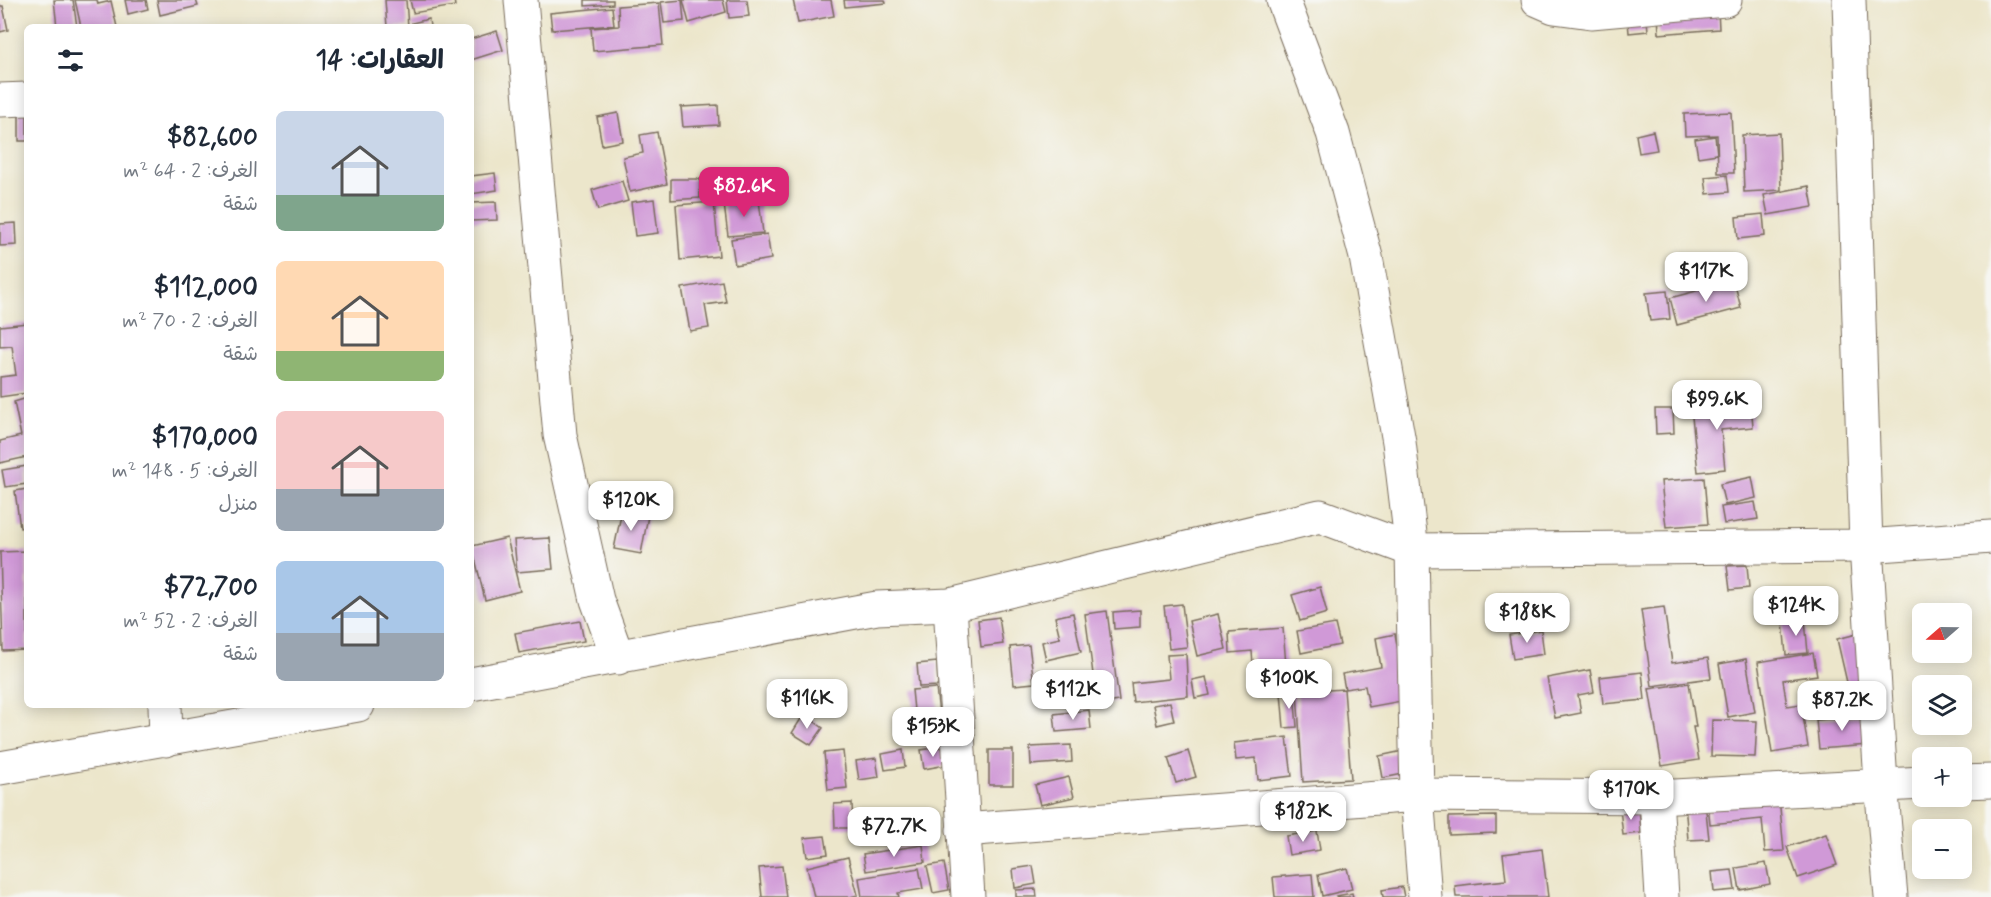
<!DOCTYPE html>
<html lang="ar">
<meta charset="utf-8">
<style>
:root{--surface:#fff;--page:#f2f2f3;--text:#1f2937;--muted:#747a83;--accent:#db2777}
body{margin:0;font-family:Mynerve,"Playpen Sans Arabic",sans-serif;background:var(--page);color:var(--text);direction:rtl;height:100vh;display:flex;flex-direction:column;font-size:22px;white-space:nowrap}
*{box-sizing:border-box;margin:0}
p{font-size:20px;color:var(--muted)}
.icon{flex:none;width:33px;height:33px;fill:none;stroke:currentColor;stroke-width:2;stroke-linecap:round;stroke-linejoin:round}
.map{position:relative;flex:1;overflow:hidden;direction:ltr}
.sheet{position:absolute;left:24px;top:24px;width:450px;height:684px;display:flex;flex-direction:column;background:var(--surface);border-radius:9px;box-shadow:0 3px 15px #0003;direction:rtl}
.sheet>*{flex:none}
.needle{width:39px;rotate:250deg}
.tools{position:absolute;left:1912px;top:603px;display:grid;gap:12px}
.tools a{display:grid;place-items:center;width:60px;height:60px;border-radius:9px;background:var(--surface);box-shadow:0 3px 15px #0003;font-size:30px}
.price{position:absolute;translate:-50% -51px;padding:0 14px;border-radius:12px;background:#fff;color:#222;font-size:20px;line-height:39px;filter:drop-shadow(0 2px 3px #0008)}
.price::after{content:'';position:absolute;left:50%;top:36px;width:18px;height:14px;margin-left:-9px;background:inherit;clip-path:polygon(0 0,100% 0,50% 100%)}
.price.on{background:var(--accent);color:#fff}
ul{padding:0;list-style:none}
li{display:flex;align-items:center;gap:18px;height:150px;padding:0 30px}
li span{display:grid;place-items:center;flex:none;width:168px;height:120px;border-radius:9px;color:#555}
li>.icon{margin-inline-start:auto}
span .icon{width:72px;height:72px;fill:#fffc;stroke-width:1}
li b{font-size:26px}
h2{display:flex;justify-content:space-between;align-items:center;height:72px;padding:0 30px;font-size:26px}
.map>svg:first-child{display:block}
.building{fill:#d099d7}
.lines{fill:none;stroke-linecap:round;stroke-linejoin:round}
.minor-casing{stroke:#796c5b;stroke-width:35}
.minor{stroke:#fff;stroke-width:33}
</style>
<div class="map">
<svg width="1991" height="897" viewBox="0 0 1991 897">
<rect width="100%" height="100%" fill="#f6f6f2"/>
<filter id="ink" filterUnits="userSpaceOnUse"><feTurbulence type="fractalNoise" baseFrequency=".0167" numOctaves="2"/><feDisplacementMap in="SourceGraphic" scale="12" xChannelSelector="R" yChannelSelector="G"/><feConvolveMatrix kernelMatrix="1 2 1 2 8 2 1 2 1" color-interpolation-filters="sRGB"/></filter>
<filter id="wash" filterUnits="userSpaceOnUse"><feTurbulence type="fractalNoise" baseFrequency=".008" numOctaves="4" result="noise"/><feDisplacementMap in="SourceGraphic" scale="24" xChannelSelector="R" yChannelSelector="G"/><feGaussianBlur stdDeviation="1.35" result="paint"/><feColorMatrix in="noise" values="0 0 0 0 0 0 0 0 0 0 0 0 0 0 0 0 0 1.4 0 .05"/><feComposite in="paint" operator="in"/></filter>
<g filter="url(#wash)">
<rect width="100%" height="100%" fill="#ece6cb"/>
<g id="blocks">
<g class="building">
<path d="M54,0H73L77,27H57Z"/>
<path d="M75,0H97L98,4L111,1L117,27H81Z"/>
<path d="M125,0H146L148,9L128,14Z"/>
<path d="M157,0H196L198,6L160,15Z"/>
<path d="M385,0H406L408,27H387Z"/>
<path d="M410,0H454L455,6L413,13Z"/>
<path d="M585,0H613V4L585,6Z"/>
<path d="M682,0L684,21L664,23L661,2Z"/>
<path d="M683,0H723L726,12L689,23Z"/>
<path d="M727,0H747L749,16L729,18Z"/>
<path d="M793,0H831L834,16L798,23Z"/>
<path d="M844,0H885L886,3L845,7Z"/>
<path d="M659,3L663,45L593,51L591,28L619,26L618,6Z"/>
<path d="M0,6H3L8,30L0,32Z"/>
<path d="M612,7L614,25L552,30L550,13Z"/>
<path d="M1646,9L1648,31L1629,33L1627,10Z"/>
<path d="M1718,9L1719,29L1659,34L1658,13Z"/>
<path d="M429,19L430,27H413L412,23Z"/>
<path d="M497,31L503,50L471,60V39Z"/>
<path d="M718,105L719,125L683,127L681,107Z"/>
<rect x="19" y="112" width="8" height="29"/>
<path d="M1731,112L1734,173H1718L1717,135L1685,136L1684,114Z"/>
<path d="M618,113L623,141L602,145L597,117Z"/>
<path d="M1653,131L1657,150L1639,153L1636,135Z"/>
<path d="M657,132L667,184L630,192L623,157L643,153L640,135Z"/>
<path d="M1779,133L1781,190L1744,192L1742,135Z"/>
<path d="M1715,136L1717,154L1698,157L1695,139Z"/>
<path d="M765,171L768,192L748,196L745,174Z"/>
<path d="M495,173L497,190L471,194V176Z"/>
<path d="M1727,175L1729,192L1707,194L1705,177Z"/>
<path d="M671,179H700V198L671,200Z"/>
<path d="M622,181L628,201L598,210L592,190Z"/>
<path d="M1809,186L1813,207L1768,215L1764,195Z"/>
<path d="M654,199L658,233L635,236L631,202Z"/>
<path d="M759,200L763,233L728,236L724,204Z"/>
<path d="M496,202L497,220L471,221V203Z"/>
<path d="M714,202L719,256L680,260L676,205Z"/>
<path d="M1763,214L1765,236L1738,239L1736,217Z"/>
<path d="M16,223L17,245L0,246V224Z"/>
<path d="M767,234L771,259L735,265L731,239Z"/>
<path d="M722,281L726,302L705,305L709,328L690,331L682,288Z"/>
<path d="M1734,281L1741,308L1677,325L1670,298Z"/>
<path d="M1667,291L1670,319L1650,321L1646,293Z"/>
<path d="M27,323V393L0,397V377L16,375L12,346L0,347V326Z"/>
<path d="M27,398V457L0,463V441L21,436L14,402Z"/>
<path d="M1751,402L1753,427L1721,430L1725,469L1698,472L1691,408Z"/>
<path d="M1655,409H1673L1674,433L1656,434Z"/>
<path d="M27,466V484L5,487L2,470Z"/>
<path d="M1752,477L1756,498L1725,505L1720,484Z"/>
<path d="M1704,478L1708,524L1666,527L1661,481Z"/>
<path d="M27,489V527L20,528L15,491Z"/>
<path d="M1755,502L1758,519L1724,524L1721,507Z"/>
<path d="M622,510L648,516L641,554L614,549Z"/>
<path d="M507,538L520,591L485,600L472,546Z"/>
<path d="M550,538L553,569L517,572L514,540Z"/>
<path d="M27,551V650L3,651L0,552Z"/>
<path d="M1747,565L1749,588L1730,590L1727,566Z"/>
<path d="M1320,587L1327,613L1300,621L1292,595Z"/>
<path d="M1799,599L1802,617L1782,620L1780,602Z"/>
<path d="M1182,604L1187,647L1169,649L1164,606Z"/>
<path d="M1664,607L1672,663L1708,658L1711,678L1652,686L1641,610Z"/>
<path d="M1140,610V627L1114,629L1113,612Z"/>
<path d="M1107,611L1119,701L1097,704L1085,614Z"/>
<path d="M1073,613L1081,652L1046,660L1042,642L1060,638L1055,617Z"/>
<path d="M1218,614L1226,649L1197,656L1189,621Z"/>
<path d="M999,617L1003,644L981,647L978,620Z"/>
<path d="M1805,620L1808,653L1786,655L1783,622Z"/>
<path d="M580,621L584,641L519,653L515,633Z"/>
<path d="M1335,624L1340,645L1301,653L1297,631Z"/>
<path d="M1283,628L1288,690L1255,692L1252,651L1230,653L1229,632Z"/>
<path d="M1541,630L1544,654L1513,659L1509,635Z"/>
<path d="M1395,634L1407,700L1369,707L1365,686L1345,689L1342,674L1381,667L1376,638Z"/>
<path d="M1857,634L1869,687L1849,691L1837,639Z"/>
<path d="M1029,645L1034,683L1014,685L1010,647Z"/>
<path d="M1813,653L1817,675L1783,680L1787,706L1801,704L1808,747L1772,753L1758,662Z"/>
<path d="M1186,654L1188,696L1133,702L1131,683L1169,679L1167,655Z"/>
<path d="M1746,659L1755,712L1728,717L1719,664Z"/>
<path d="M937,662L938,686L919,687L917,664Z"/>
<path d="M1590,670L1594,692L1578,695L1581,713L1555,718L1547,678Z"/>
<path d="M1642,672L1645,700L1603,704L1600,677Z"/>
<path d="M1206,677L1210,695L1195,698L1192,680Z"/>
<path d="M1689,683L1696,727H1693L1699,760L1662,766L1649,689Z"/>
<path d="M1081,685L1084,703L1063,706L1060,688Z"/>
<path d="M936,688L942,739L917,741L912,690Z"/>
<path d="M1344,689L1351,779L1303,782L1297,692Z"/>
<path d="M1294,692L1297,727L1284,728L1281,693Z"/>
<path d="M1170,702L1174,721L1157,725L1153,705Z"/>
<path d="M1089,710L1091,729L1056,732L1054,714Z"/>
<path d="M804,714L823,728L811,745L792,733Z"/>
<path d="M1865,716L1868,745L1819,749L1816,720Z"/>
<path d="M1712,720L1757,721L1755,757L1711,756Z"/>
<path d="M1287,737L1292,776L1258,780L1256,758L1236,760L1234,743Z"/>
<path d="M1071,745L1072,762L1031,765L1030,747Z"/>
<path d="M942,747L946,765L924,769L921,750Z"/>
<path d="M903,750L905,767L885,770L882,754Z"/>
<rect x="989" y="750" width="24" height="35"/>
<path d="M843,751L847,788L828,790L824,753Z"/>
<path d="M1188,751L1196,777L1176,783L1168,758Z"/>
<path d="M1403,751L1408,773L1383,778L1379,756Z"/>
<path d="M876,758L879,777L859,780L856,761Z"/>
<path d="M1069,777L1074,797L1040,805L1035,785Z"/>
<path d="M1779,797L1784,851L1765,852L1762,819L1710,824L1708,804Z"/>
<path d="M1705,802L1709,839L1688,840L1685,803Z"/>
<path d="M852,803L853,828H835L834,804Z"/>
<path d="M1639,807L1641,833L1623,835L1620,809Z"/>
<path d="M1496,816V833L1449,835V817Z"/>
<path d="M1317,831L1320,850L1289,855L1286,836Z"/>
<path d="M1826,834L1837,865L1798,878L1787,847Z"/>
<path d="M825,836L828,854L807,857L804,838Z"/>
<path d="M923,845L925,862L866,871L863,854Z"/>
<path d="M1542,849L1548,897H1456L1455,886L1506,880L1503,854Z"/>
<path d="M848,857L858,895L850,897H814L807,867Z"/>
<path d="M944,863L949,890L933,893L927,866Z"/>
<path d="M1766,863L1770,884L1740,890L1736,868Z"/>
<path d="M782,866L786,897H762L759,868Z"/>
<path d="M1033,866L1036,884L1015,888L1013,869Z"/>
<path d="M919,868L923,889L898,893L899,897H862L859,878Z"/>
<path d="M1347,868L1352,889L1322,896L1318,875Z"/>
<path d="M1732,870L1735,890L1714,892L1712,872Z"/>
<path d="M1312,874L1314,897H1275L1273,877Z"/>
<path d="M1402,887L1404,897H1383L1382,890Z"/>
<path d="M1036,889L1037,897H1016V890Z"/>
<path d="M1352,893L1353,897H1337L1336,896Z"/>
</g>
</g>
</g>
<g filter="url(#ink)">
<use href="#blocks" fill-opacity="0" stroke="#796c5b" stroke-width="1.5"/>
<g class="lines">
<g class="minor-casing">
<g id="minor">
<path d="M521,0L560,435L597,600L618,658"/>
<path d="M1283,0L1333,133L1366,257L1399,442L1412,550L1417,795L1425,897"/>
<path d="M1538,0L1554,7L1591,12L1725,0"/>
<path d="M1849,0L1866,546L1881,783L1891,897"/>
<path d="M0,100L27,99"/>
<path d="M950,605L968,897"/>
<path d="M471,684L877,608L950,605L1320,516L1412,550L1866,546L1991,537"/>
<path d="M165,705L166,740"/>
<path d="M0,768L358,705"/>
<path d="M1962,782L1991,781"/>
<path d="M1656,797L1662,897"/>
<path d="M963,830L1417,795L1656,797L1923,783"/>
</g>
</g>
<use href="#minor" class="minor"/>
</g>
</g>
</svg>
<div class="tools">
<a><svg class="needle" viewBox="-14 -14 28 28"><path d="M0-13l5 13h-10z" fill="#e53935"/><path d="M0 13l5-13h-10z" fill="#747a83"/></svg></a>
<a><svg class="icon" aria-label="layers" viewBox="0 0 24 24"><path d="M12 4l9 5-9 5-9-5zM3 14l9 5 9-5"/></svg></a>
<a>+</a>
<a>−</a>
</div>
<b class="price on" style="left:744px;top:218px">$82.6K</b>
<b class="price" style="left:1706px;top:303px">$117K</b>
<b class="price" style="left:1717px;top:431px">$99.6K</b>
<b class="price" style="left:631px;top:532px">$120K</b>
<b class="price" style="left:1796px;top:637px">$124K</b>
<b class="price" style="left:1527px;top:644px">$188K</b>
<b class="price" style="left:1289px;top:710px">$100K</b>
<b class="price" style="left:1073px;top:721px">$112K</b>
<b class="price" style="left:807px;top:730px">$116K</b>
<b class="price" style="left:1842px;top:732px">$87.2K</b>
<b class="price" style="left:933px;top:758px">$153K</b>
<b class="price" style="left:1631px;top:821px">$170K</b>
<b class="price" style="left:1303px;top:843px">$182K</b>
<b class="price" style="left:894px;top:858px">$72.7K</b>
<section class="sheet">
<h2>العقارات: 14<svg class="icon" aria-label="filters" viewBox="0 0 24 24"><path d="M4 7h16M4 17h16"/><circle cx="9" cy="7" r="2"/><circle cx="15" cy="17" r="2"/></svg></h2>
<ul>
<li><span style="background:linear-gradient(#c9d6e8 70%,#7fa58c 0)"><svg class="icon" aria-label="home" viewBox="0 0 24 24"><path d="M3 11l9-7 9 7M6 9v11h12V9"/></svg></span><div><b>$82,600</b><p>الغرف: 2 · 64 m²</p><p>شقة</p></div></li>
<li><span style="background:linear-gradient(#ffd9b3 75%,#8fb573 0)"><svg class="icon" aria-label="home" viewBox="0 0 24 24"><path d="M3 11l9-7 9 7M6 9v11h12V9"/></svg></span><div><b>$112,000</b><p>الغرف: 2 · 70 m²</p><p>شقة</p></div></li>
<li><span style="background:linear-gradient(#f6c9c9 65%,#9aa5b1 0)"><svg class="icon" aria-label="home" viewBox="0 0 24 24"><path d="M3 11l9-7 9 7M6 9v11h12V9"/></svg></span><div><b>$170,000</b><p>الغرف: 5 · 148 m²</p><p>منزل</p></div></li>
<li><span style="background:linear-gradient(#a9c7e8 60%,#9aa5b1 0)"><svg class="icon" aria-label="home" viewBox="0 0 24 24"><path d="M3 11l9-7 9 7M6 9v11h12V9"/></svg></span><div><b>$72,700</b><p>الغرف: 2 · 52 m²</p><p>شقة</p></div></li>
</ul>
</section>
</div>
